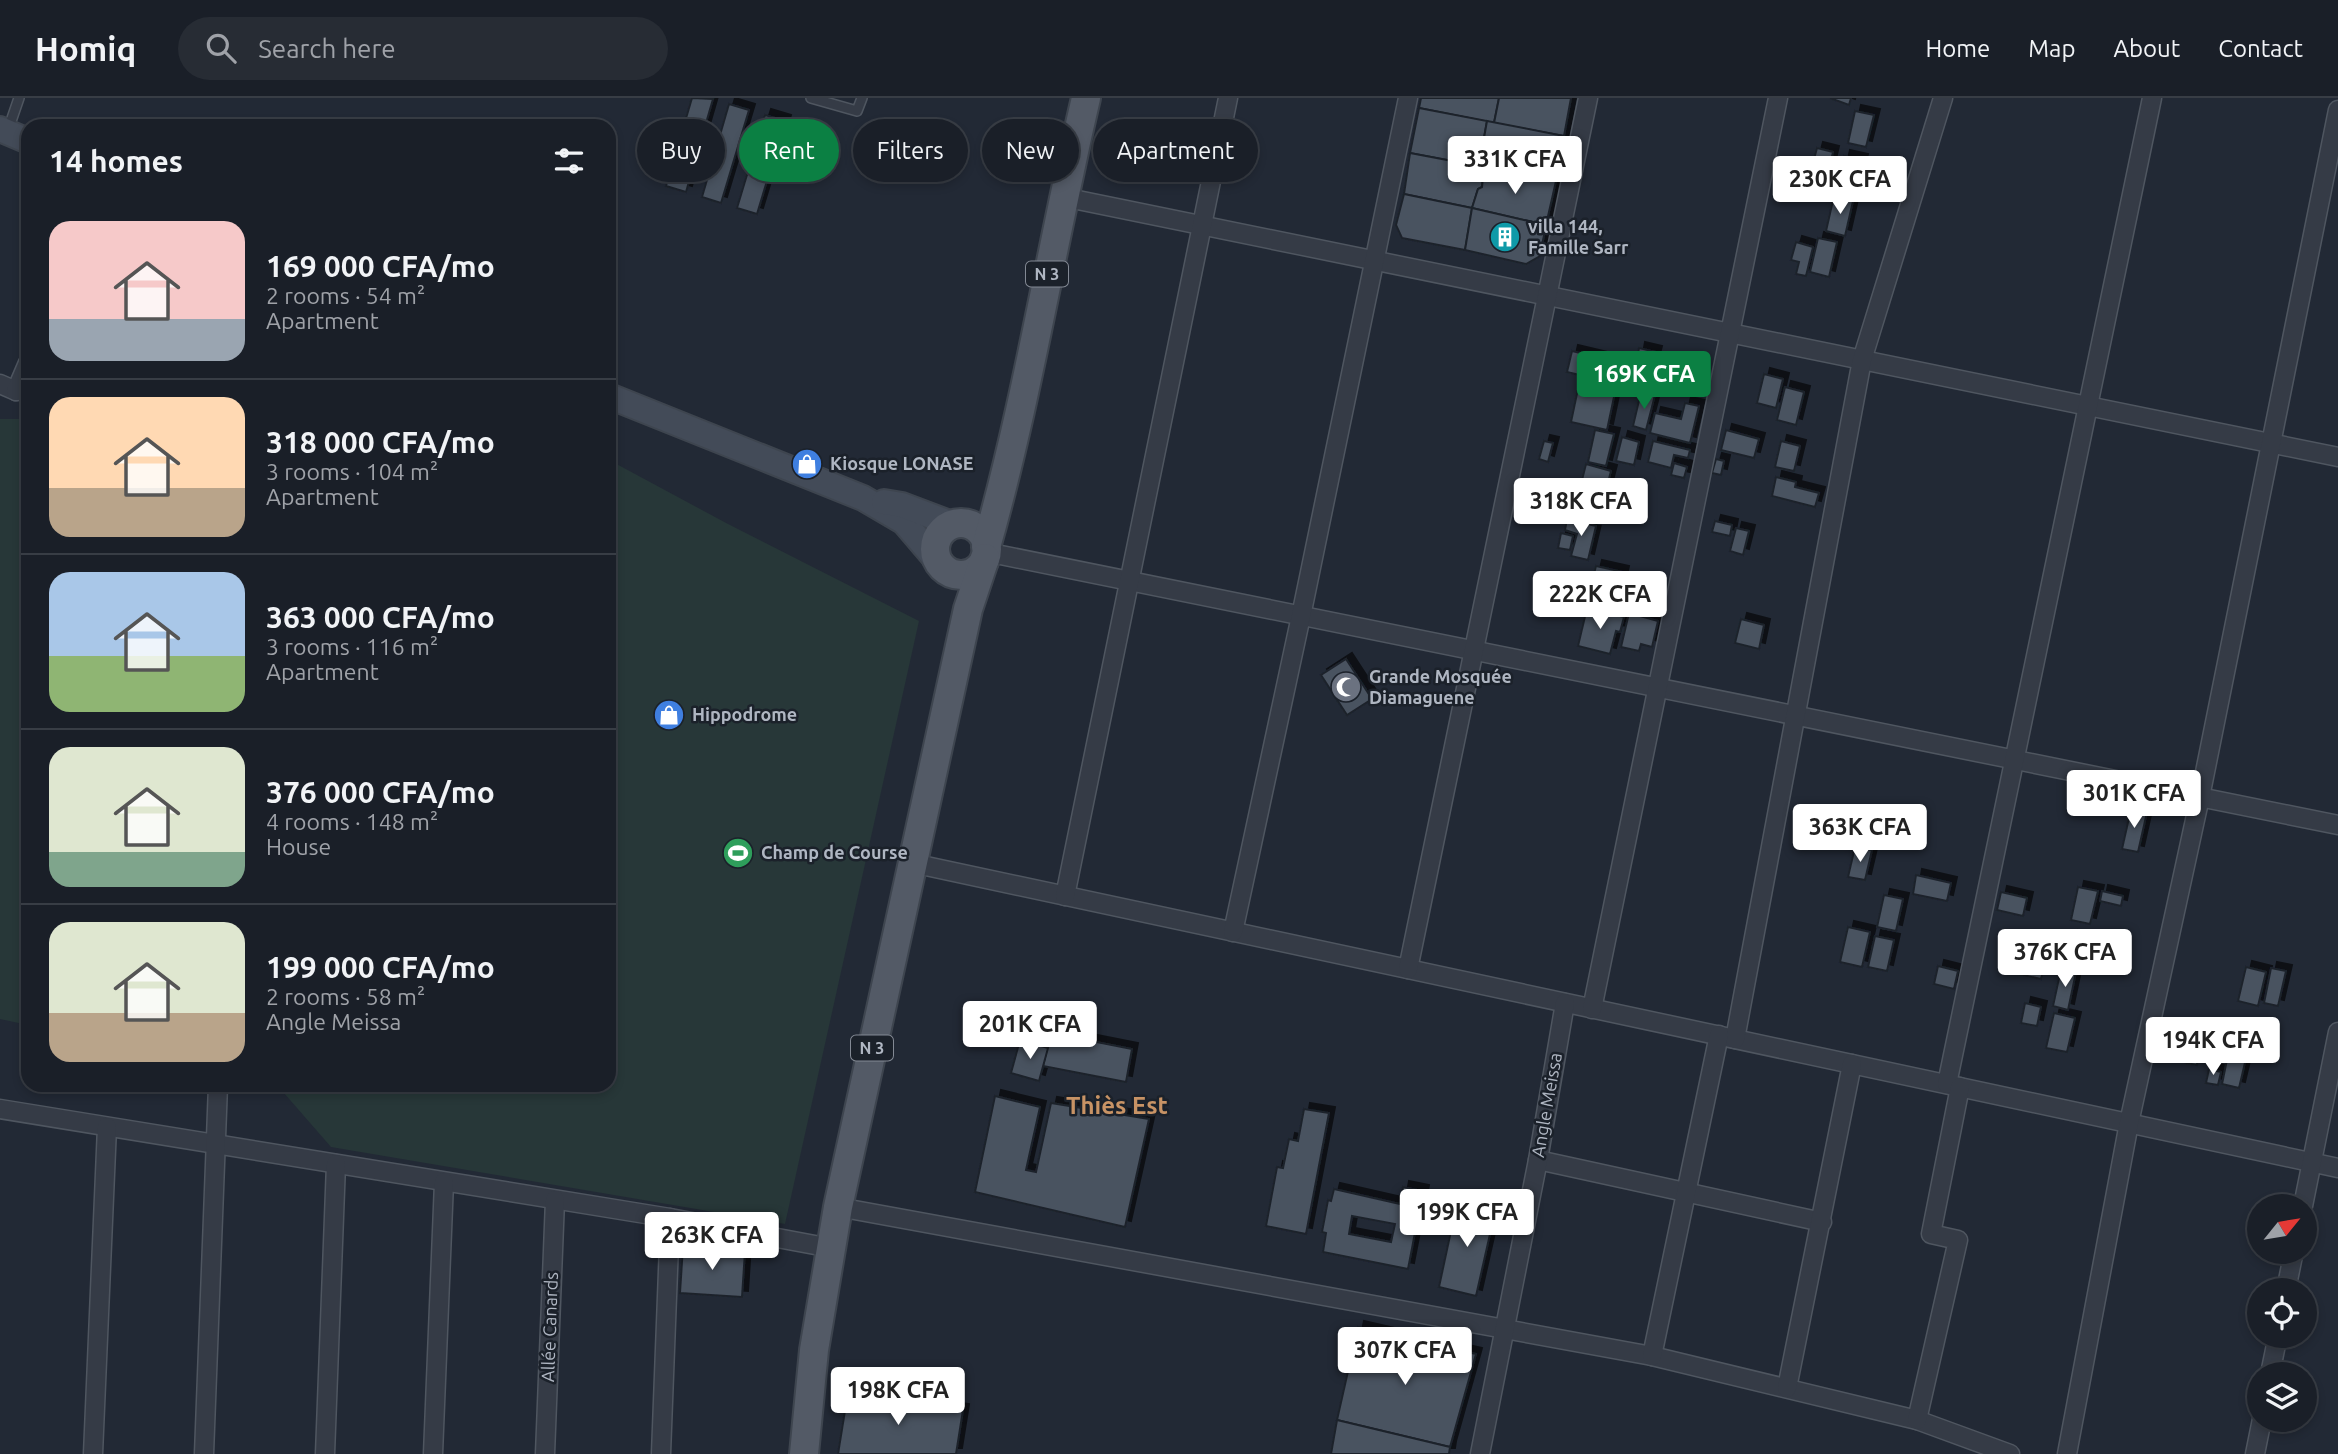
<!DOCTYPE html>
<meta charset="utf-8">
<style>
:root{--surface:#1a1f28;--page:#272c34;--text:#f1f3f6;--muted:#9fa2a8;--line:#383d45;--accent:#0b8043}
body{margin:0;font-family:Ubuntu,sans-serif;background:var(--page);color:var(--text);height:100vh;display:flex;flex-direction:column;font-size:26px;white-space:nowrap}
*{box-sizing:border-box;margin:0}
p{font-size:23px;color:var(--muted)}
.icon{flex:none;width:38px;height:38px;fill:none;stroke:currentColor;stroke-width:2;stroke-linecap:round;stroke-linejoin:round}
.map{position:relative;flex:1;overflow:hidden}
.side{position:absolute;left:21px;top:21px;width:595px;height:973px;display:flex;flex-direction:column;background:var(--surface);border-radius:21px;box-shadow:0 4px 10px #0003,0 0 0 2px var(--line)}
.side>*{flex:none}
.top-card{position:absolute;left:637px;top:21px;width:665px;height:63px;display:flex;gap:14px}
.needle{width:46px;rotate:60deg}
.tools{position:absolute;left:2247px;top:1096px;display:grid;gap:14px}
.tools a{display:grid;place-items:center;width:70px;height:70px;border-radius:50%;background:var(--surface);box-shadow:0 4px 10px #0003,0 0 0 2px var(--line);font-size:35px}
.price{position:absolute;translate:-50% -60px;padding:0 16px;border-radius:7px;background:#fff;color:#222;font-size:23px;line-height:46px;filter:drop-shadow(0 2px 4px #0008)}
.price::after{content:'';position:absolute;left:50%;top:42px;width:21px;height:16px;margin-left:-10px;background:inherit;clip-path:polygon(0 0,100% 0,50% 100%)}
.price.selected{background:var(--accent);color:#fff}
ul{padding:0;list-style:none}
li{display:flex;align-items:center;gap:21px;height:175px;padding:0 28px}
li+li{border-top:2px solid var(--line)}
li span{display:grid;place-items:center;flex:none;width:196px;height:140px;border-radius:21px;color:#555}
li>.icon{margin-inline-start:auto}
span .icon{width:84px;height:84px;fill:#fffc;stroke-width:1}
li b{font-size:30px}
h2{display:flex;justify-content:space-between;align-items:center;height:84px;padding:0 28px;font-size:30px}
.chip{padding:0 24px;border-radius:32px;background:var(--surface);box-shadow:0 4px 10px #0003,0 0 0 2px var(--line);font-size:24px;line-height:63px}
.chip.selected{background:var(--accent);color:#fff}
header{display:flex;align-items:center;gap:42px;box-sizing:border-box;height:98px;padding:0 35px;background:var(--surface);border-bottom:2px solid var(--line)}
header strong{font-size:33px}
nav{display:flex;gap:38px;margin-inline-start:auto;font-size:24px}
.search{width:490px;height:63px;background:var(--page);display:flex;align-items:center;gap:18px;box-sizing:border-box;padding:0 24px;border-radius:38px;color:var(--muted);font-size:26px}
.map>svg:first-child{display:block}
.grass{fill:#273738}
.building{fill:#4a5360;stroke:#1d232c;stroke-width:2;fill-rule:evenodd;filter:url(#shadow)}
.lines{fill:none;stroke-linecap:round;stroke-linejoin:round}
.service-casing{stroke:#4f5660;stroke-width:12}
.minor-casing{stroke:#4f5660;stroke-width:21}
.secondary-casing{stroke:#3e454f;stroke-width:28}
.primary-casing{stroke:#3e454f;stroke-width:32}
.service{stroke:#353b46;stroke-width:9}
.minor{stroke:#353b46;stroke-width:18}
.secondary{stroke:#434b58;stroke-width:24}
.primary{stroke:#535a66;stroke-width:28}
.labels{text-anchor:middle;stroke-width:5;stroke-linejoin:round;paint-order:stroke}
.shield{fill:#1b212a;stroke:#838994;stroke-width:2}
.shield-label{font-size:16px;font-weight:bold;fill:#afb6c2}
.poi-label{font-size:18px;font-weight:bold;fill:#afb6c2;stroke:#1b212a;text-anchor:start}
.street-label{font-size:18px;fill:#afb6c2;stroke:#1b212a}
.district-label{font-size:24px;font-weight:bold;fill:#c89365;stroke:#1b212a}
</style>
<header>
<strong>Homiq</strong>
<div class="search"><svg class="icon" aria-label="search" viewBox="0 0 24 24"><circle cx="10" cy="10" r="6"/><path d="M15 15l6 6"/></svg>Search here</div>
<nav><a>Home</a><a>Map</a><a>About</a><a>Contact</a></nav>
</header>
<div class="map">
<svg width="2338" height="1356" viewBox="0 0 2338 1356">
<defs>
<filter id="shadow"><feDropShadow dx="6" dy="-6" stdDeviation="0" flood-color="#0009"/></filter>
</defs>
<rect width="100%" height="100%" fill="#222935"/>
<g class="grass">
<path d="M0,321H28V927L0,921Z"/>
<path d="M609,362L728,426L919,523L785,1126L331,1049L277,987H609Z"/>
</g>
<g class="building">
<path d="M692,0L713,1L686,94L666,88Z"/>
<path d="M1421,0H1499L1494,25L1419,10Z"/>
<path d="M1499,0H1571L1564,38L1494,25Z"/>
<path d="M1830,0H1851L1849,7Z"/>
<path d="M729,6L749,12L721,105L702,99Z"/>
<path d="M1419,10L1487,23L1479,68L1410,55Z"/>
<path d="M1855,13L1874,17L1866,49L1848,45Z"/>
<path d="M765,17L785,23L757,116L737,110Z"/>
<path d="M1487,23L1564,38L1556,83L1479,68Z"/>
<path d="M1817,50L1833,54L1826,84L1809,80Z"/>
<path d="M1410,55L1484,69L1482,89L1478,91L1472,110L1404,96Z"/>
<path d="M1844,58L1862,62L1854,95L1836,91Z"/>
<path d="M1484,69L1556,83L1546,127L1472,110L1478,91L1482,89Z"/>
<path d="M1404,96L1472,110L1465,152L1402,140L1396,127Z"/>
<path d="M1834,98L1853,103L1845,138L1826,133Z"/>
<path d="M1472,110L1546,127L1540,158L1526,166L1465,152Z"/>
<path d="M1818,140L1837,144L1829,179L1810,174Z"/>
<path d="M1796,144L1813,149L1806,178L1796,176L1799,164L1791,162Z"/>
<path d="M1639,250L1656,254L1653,265L1637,261Z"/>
<path d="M1572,253L1610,262L1605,283L1567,274Z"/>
<path d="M1764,276L1783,281L1776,310L1757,305Z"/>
<path d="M1579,286L1615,294L1607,332L1571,324Z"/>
<path d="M1785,289L1804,294L1796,327L1777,322Z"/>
<path d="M1641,294L1655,297L1646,332L1633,328Z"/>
<path d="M1685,305L1699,308L1690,345L1650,335L1655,315L1681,321Z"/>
<path d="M1595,332L1614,336L1606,368L1588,364Z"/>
<path d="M1726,332L1759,341L1754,360L1721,352Z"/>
<path d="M1622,339L1639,344L1634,367L1616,363Z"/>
<path d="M1544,343L1553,345L1548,364L1539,361Z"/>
<path d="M1653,343L1690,352L1688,360L1674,357L1671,370L1648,364Z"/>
<path d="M1781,343L1800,348L1794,373L1775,369Z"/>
<path d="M1716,361L1724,363L1721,377L1712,375Z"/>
<path d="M1674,365L1687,369L1684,380L1671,377Z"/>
<path d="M1586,366L1611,373L1603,404L1583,399L1587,384L1582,382Z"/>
<path d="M1776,379L1796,384L1795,389L1819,395L1815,409L1772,398Z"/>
<path d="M1580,408L1604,414L1601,426L1578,420Z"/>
<path d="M1567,421L1596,428L1588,462L1571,458L1577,436L1565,432Z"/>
<path d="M1715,423L1732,427L1730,438L1712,434Z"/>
<path d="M1736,430L1749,433L1743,457L1730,453Z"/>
<path d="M1561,435L1573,438L1570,452L1558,450Z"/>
<path d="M1596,468L1623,474L1615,508L1595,504L1596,498L1589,496Z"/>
<path d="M1587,510L1624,519L1620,534L1616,533L1610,556L1578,548Z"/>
<path d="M1629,515L1658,523L1652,549L1641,546L1639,553L1621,549Z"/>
<path d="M1741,521L1764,527L1759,551L1735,545Z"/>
<path d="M1346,561L1372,601L1347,617L1321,577Z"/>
<path d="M2131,711L2147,714L2138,754L2122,751Z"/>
<path d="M1855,749L1872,752L1865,782L1848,779Z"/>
<path d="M1916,777L1951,785L1947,803L1913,796Z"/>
<path d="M2078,789L2098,793L2090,826L2071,822Z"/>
<path d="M2102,793L2123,798L2121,808L2100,803Z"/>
<path d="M2001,794L2027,800L2023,818L1997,812Z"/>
<path d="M1884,797L1903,801L1896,833L1877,829Z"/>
<path d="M1848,829L1870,834L1862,869L1840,864Z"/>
<path d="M1875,838L1894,842L1887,873L1868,869Z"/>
<path d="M2072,838L2085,841L2079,872L2066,869Z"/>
<path d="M2022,862L2045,866L2041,881L2019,876Z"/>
<path d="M1938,868L1958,873L1954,891L1934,886Z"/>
<path d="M2246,869L2266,874L2258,908L2238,903Z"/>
<path d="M2271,870L2286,873L2278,908L2264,905Z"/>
<path d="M2061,871L2076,874L2068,912L2053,908Z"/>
<path d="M2025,905L2041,909L2037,928L2021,925Z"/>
<path d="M2054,915L2075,920L2067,954L2046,950Z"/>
<path d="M1051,935L1132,951L1126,984L1043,968Z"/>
<path d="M2200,941L2225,947L2223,957L2198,952Z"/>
<path d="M1020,942L1048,950L1039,983L1011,975Z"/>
<path d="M2229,952L2247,956L2239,990L2222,986Z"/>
<path d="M2188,956L2198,959L2197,967L2186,965Z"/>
<path d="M2209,971L2221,974L2218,987L2206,985Z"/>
<path d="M995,998L1040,1009L1026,1072L1036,1074L1051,1005L1149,1021L1125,1129L975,1094Z"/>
<path d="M1304,1011L1329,1015L1306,1136L1266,1128L1277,1069L1283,1070L1289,1041L1298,1043Z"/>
<path d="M1403,1089L1423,1093L1408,1171L1323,1154L1326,1135L1322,1134L1328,1102L1331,1103L1334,1091L1400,1106ZM1352,1118L1395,1126L1391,1144L1349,1136Z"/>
<path d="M1457,1105L1495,1114L1476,1198L1439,1189Z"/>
<path d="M683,1148L745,1153L742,1199L680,1195Z"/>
<path d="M1358,1229L1476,1256L1450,1349L1337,1322Z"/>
<path d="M848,1294L963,1312L956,1356H838Z"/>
<path d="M1337,1322L1450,1349L1449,1356H1331Z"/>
</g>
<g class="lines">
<g class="service-casing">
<g id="service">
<path d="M811,0L857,13L862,0"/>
<path d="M8,32L19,0"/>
</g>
</g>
<g class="minor-casing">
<g id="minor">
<path d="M1063,99L2338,359"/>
<path d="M0,286L16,293L28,292"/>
<path d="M16,293L28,265"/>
<path d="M986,454L2338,727"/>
<path d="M912,765L2338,1070"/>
<path d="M1065,798L1228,0"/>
<path d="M1233,834L1301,518L1408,0"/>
<path d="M1408,871L1588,0"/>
<path d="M1592,911L1778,0"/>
<path d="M1735,941L1862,262L1943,0"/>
<path d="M1947,986L2152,0"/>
<path d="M0,1011L670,1120L831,1150"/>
<path d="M1538,1062L1822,1124"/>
<path d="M2303,1108L2338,934"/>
<path d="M838,1109L1652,1258L1917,1322L2010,1356"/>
<path d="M2286,1192L2294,1153"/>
<path d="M1652,1258L1719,937"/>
<path d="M2270,1276L2278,1237"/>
<path d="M1787,1290L1852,966"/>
<path d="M1917,1322L1958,1142L1931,1136L1960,989"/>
<path d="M93,1356L107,1029"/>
<path d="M204,1356L218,987"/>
<path d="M325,1356L336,1066"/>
<path d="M433,1356L444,1084"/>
<path d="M545,1356L555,1102"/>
<path d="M661,1356L670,1120"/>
<path d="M1480,1356L1538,1062L1565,905"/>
<path d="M2067,1356L2129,1025L2200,699L2338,12"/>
<path d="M2255,1356L2262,1321"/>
</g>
</g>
<g class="secondary-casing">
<g id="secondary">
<path d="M0,31L28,43"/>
<path d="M609,298L863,400L904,424L939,465"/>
<path d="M884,404L902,407L952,426"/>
</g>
</g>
<g class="primary-casing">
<g id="primary">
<circle cx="961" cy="451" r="26"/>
<path d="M986,449C1028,301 1051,149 1086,0"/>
<path d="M804,1356L814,1252L838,1109L968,511L985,460"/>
</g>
</g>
<use href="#service" class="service"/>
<use href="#minor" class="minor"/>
<use href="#secondary" class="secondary"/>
<use href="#primary" class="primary"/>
</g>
<defs>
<g id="building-disc" transform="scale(1.575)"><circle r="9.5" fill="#0f9aa8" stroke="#1b212a"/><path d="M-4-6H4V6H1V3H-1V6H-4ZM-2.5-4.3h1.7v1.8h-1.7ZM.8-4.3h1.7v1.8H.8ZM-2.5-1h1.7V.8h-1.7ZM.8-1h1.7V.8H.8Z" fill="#fff"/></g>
<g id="shop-disc" transform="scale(1.575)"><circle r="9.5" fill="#3f7fe0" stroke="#1b212a"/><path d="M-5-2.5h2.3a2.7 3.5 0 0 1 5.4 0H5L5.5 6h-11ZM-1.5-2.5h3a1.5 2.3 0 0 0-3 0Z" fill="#fff"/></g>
<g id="mosque-disc" transform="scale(1.575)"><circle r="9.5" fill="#6b7280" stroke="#1b212a"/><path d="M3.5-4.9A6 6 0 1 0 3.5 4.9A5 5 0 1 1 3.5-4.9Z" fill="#fff"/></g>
<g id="stadium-disc" transform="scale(1.575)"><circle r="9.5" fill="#2e9e5b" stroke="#1b212a"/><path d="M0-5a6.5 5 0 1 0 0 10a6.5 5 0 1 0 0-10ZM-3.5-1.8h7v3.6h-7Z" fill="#fff"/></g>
</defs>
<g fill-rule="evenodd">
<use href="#building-disc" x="1505" y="139"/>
<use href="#shop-disc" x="807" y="366"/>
<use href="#mosque-disc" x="1346" y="589"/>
<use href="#shop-disc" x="669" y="617"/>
<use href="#stadium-disc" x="738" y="755"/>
</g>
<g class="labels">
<g class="shield">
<rect x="1026" y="163.5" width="42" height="25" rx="5"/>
<rect x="851" y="937.5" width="42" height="25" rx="5"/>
</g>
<g class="shield-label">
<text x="1047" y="182">N 3</text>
<text x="872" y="956">N 3</text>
</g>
<g class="poi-label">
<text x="1528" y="135">villa 144,<tspan x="1528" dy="21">Famille Sarr</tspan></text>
<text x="830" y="372">Kiosque LONASE</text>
<text x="1369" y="585">Grande Mosquée<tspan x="1369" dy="21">Diamaguene</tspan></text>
<text x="692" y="623">Hippodrome</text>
<text x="761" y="761">Champ de Course</text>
</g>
<g class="street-label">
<text transform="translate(1547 1007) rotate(-80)" y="6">Angle Meissa</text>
<text transform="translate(550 1229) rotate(-88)" y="6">Allée Canards</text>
</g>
<g class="district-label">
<text x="1117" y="1016">Thiès Est</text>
</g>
</g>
</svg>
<div class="tools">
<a><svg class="needle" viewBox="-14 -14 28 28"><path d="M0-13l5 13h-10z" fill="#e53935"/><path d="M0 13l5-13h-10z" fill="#9fa2a8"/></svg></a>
<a><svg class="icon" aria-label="locate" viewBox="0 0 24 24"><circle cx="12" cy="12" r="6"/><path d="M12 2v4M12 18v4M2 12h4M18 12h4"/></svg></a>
<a><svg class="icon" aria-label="layers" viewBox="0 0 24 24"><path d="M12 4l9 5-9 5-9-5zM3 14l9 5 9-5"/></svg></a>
</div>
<b class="price" style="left:1515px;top:98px">331K CFA</b>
<b class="price" style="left:1840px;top:118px">230K CFA</b>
<b class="price selected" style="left:1644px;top:313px">169K CFA</b>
<b class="price" style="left:1581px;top:440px">318K CFA</b>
<b class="price" style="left:1600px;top:533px">222K CFA</b>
<b class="price" style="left:2134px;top:732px">301K CFA</b>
<b class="price" style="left:1860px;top:766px">363K CFA</b>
<b class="price" style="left:2065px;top:891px">376K CFA</b>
<b class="price" style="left:1030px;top:963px">201K CFA</b>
<b class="price" style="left:2213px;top:979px">194K CFA</b>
<b class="price" style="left:1467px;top:1151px">199K CFA</b>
<b class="price" style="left:712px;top:1174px">263K CFA</b>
<b class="price" style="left:1405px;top:1289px">307K CFA</b>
<b class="price" style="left:898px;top:1329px">198K CFA</b>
<div class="top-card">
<a class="chip">Buy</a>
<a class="chip selected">Rent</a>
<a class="chip">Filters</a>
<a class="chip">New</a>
<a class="chip">Apartment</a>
</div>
<section class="side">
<h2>14 homes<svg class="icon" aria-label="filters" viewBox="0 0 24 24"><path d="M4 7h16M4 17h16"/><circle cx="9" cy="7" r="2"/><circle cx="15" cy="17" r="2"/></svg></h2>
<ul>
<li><span style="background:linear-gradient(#f6c9c9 70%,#9aa5b1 0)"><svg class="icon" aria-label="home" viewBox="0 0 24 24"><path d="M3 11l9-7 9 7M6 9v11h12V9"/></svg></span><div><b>169 000 CFA/mo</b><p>2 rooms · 54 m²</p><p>Apartment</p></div></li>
<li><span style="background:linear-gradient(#ffd9b3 65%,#b9a48a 0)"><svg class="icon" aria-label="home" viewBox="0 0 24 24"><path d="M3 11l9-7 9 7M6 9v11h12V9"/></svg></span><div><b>318 000 CFA/mo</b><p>3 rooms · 104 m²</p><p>Apartment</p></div></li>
<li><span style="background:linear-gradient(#a9c7e8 60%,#8fb573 0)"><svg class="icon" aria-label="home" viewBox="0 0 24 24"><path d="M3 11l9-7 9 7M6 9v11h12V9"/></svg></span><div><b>363 000 CFA/mo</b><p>3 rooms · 116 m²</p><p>Apartment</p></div></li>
<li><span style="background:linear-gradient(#dfe7d0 75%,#7fa58c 0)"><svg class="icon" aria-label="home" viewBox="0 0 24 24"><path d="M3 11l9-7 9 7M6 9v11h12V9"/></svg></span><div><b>376 000 CFA/mo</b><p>4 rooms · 148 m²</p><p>House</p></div></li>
<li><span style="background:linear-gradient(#dfe7d0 65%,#b9a48a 0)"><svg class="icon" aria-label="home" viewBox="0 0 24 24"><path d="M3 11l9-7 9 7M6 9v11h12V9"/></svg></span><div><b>199 000 CFA/mo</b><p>2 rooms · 58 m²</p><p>Angle Meissa</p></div></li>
</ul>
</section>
</div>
